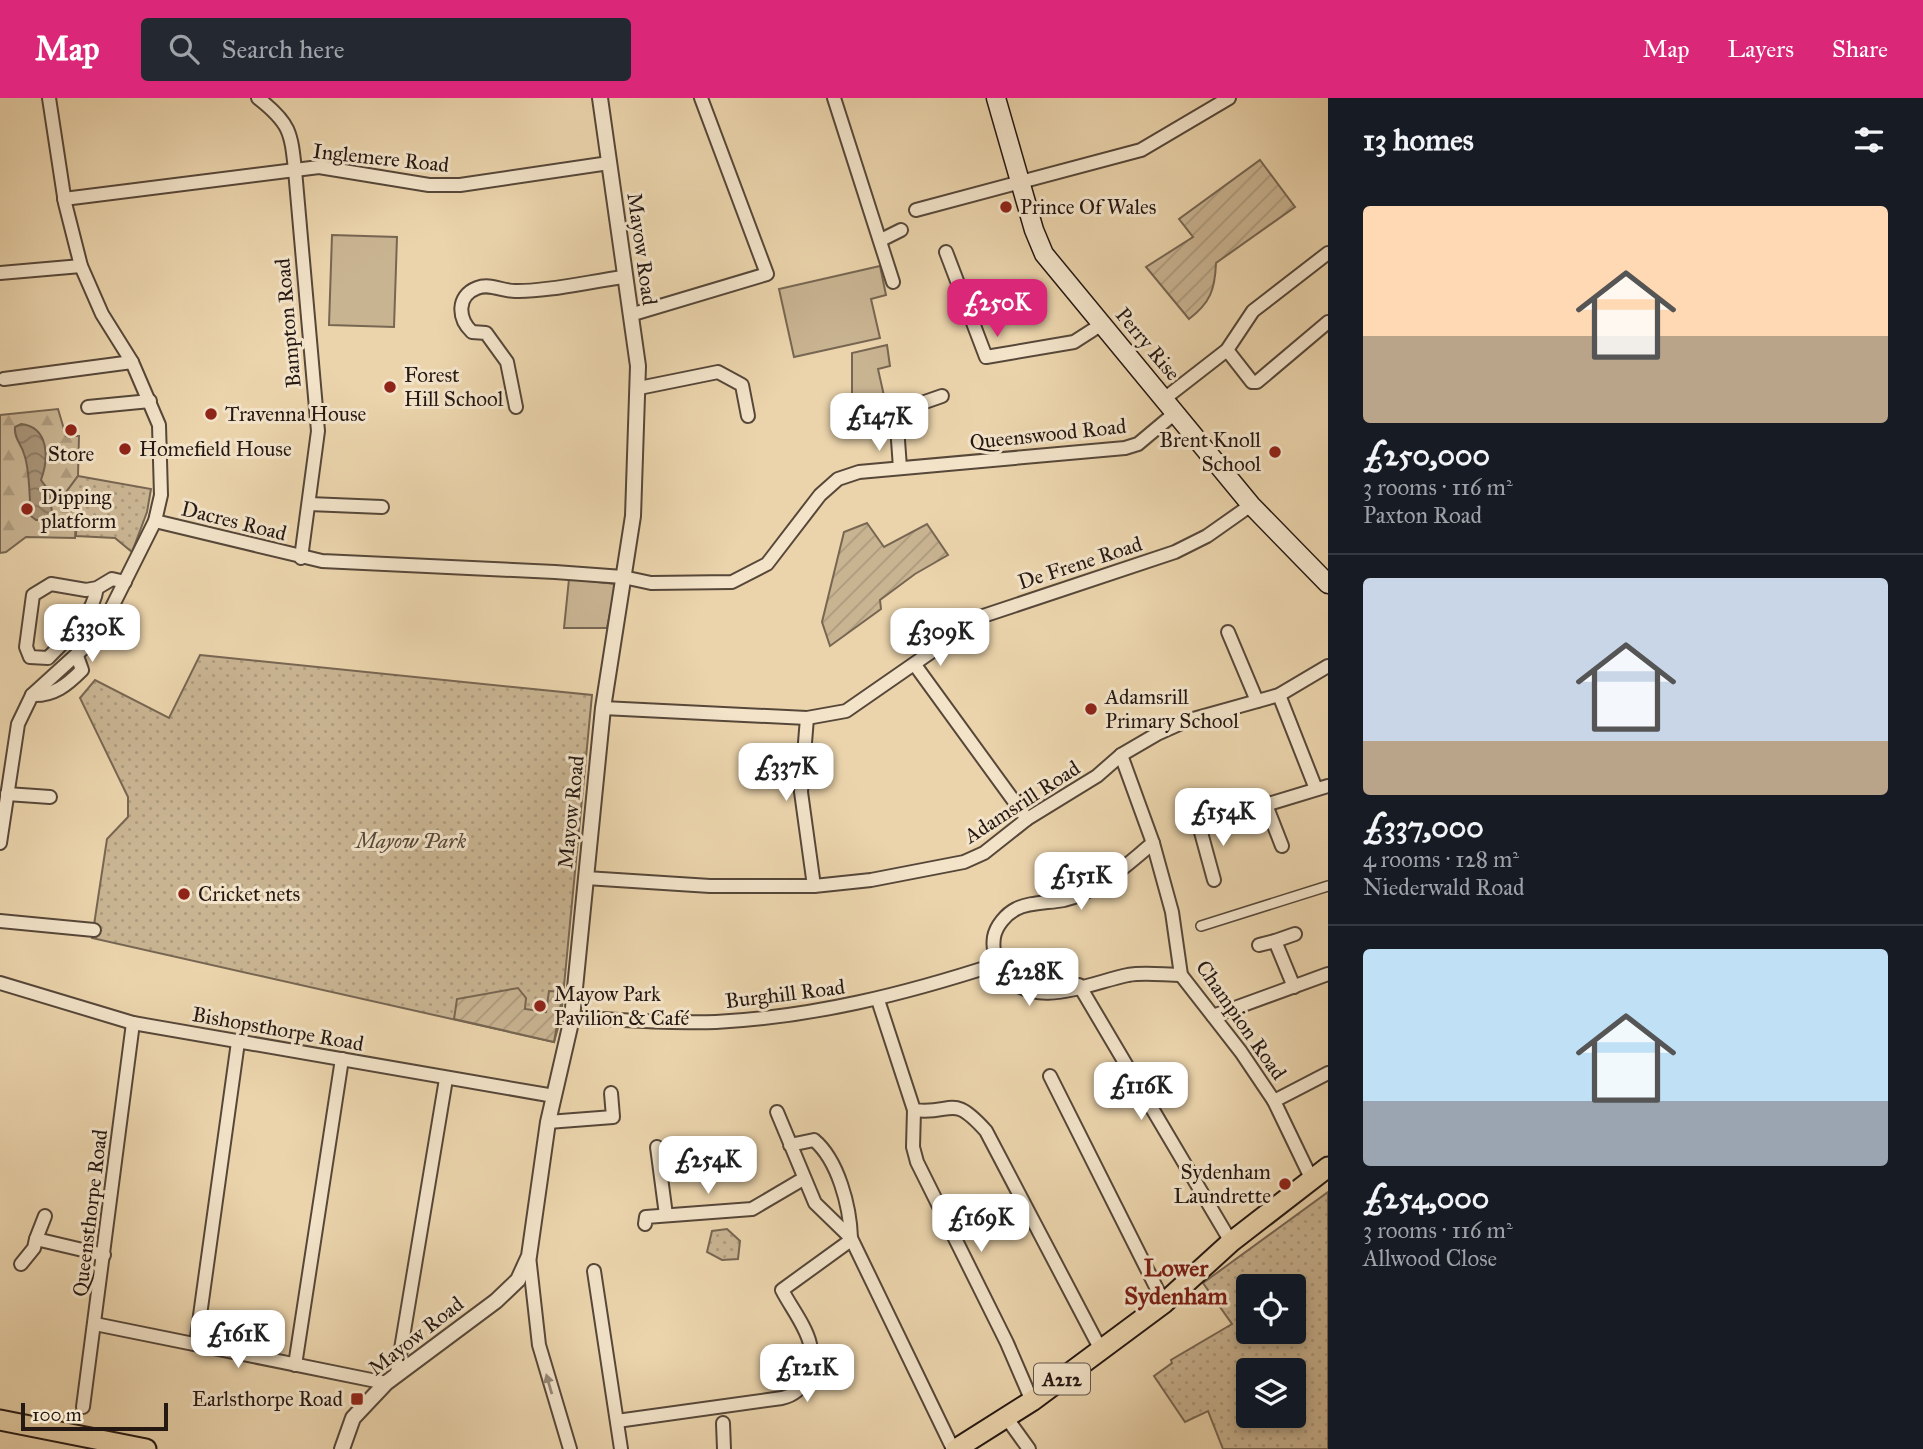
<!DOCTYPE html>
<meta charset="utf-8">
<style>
:root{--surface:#171b24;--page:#242831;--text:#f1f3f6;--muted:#9ea1a6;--line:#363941;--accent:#db2777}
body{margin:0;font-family:"IM FELL Great Primer",serif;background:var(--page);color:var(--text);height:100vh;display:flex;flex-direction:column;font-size:26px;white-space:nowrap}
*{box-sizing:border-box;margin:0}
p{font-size:23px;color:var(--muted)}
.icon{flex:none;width:38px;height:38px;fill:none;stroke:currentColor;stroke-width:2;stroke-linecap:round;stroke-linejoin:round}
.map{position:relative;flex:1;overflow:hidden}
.panel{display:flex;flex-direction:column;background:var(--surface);width:595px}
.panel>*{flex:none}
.tools{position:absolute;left:1236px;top:1176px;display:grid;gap:14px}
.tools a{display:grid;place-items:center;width:70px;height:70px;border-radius:7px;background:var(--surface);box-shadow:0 4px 10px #0003;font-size:35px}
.scale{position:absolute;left:21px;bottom:18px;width:147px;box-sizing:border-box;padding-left:7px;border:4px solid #251813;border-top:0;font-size:19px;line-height:24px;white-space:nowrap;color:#251813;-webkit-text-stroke:5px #f2e3c9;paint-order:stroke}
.price{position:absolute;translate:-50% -60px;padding:0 16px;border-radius:14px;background:#fff;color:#222;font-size:23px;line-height:46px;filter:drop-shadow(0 2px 4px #0008)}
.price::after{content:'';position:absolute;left:50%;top:42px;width:21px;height:16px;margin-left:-10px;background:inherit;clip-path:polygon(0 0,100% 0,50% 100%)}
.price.selected{background:var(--accent);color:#fff}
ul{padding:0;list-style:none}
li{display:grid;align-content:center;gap:14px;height:371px;padding:0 35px}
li+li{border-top:2px solid var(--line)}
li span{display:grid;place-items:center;height:217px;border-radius:7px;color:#555}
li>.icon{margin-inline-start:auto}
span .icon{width:126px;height:126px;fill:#fffc;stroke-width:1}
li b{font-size:30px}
h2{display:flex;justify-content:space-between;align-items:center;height:84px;padding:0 35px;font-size:30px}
header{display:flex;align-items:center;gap:42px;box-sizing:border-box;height:98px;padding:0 35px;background:var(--accent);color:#fff}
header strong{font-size:33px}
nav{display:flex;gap:38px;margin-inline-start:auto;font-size:24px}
.search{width:490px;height:63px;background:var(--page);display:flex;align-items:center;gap:18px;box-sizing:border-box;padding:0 24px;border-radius:7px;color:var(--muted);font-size:26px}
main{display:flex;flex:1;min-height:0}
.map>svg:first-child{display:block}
.grass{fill:#c9b492;stroke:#776652;stroke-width:2}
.forest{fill:url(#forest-firs);stroke:#776652;stroke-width:2}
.park{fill:url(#park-dots);stroke:#776652;stroke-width:2;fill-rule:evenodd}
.garden{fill:url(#garden-furrows);stroke:#776652;stroke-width:2}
.water{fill:url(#water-waves);stroke:#746250;stroke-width:2}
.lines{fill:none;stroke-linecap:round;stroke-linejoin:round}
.pedestrian-casing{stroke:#564739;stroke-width:12}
.minor-casing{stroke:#564739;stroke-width:16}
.tertiary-casing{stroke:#564739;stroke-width:18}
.secondary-casing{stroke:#251813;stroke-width:21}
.primary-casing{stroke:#251813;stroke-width:23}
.pedestrian{stroke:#f2e3c9;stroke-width:9}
.minor{stroke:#f2e3c9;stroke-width:12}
.tertiary{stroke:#f2e3c9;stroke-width:14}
.secondary{stroke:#f2e3c9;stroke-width:18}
.primary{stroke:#ebd4ac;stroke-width:19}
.oneway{fill:#968877}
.poi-dot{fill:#8f2418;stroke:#f2e3c9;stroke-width:2.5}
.labels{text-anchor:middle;stroke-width:6;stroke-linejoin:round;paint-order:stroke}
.shield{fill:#f2e3c9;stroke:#62554a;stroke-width:2}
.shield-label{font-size:19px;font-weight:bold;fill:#251813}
.street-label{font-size:21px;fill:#251813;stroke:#f2e3c9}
.poi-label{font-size:21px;fill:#251813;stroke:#f2e3c9;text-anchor:start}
.park-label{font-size:21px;font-style:italic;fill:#564739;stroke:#f2e3c9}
.quarter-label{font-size:24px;font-weight:bold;fill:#7a1f14;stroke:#f2e3c9}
</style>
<header>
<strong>Map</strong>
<div class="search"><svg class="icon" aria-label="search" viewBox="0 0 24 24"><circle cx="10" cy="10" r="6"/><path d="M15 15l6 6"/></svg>Search here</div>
<nav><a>Map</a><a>Layers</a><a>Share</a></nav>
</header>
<main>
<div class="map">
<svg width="1328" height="1351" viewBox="0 0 1328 1351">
<defs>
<pattern id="forest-firs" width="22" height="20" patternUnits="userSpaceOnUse" patternTransform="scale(1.75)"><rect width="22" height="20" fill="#c9b492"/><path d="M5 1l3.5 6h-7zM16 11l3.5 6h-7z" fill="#ac9a7d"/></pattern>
<pattern id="park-dots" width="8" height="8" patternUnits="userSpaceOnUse" patternTransform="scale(1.75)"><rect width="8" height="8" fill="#c9b492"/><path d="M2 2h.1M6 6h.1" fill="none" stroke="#ac9a7d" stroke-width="1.8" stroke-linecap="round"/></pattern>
<pattern id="garden-furrows" width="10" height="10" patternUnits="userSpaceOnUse" patternTransform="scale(1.75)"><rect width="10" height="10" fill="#c9b492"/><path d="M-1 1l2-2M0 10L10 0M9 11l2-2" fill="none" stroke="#ac9a7d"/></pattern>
<pattern id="water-waves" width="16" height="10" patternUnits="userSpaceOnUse" patternTransform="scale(1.75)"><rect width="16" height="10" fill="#a89478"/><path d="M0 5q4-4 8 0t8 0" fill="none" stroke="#897861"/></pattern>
</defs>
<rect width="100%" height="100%" fill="#ebd4ac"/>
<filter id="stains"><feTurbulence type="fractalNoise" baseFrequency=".00286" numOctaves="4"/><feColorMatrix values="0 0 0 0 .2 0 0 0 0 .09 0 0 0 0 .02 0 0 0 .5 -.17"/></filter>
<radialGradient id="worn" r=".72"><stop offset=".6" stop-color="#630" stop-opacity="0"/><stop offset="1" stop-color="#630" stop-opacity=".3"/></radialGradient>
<g class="grass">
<path d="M332,137L397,139L394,229L329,227Z"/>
<path d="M880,168L886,197L871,201L880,240L794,259L779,191Z"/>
<path d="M887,247L890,268L878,271L889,320H852V255Z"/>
<path d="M569,481L616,486L607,530H564Z"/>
</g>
<path class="forest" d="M58,311L66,338H79L78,378L64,397L77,405L75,440L26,439L6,454L0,455V317Z"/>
<g class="park">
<path d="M78,378L151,391L147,414L132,454L115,440L76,438L77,405L64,397Z"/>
<path d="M200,557L592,597L561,919L554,944L92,840L107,741L128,719V699L80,600L95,582L169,620Z"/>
<path d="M1328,1094V1351H1223L1208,1313L1185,1324L1154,1278L1172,1265L1171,1262L1232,1226L1203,1185ZM1248,1188H1293V1234H1248ZM1248,1272H1293V1318H1248Z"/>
<path d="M727,1131L740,1143L738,1161L722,1162L707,1154L712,1133Z"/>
</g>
<g class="garden">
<path d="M1260,62L1295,109L1216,165C1215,192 1210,205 1189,221L1146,169L1193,139L1179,121Z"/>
<path d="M867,425L884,449L927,426L948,457L915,476L880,502L881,511L830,548L822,524L844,434Z"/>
<path d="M518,890L526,900L525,911L546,914L549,893L563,894L554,944L454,921L457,901Z"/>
</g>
<path class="water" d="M21,326C49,329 49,360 41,382L49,393L52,414L46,422H36L27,415L26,408L30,403C29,388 29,369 24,356C21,345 14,341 15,329Z"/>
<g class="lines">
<g class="pedestrian-casing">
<path id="pedestrian" d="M1201,828L1328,788"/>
</g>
<g class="minor-casing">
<g id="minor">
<path d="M258,0C290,25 291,34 295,72L318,333L301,460"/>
<path d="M834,0L893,184"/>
<path d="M64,101L319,69L429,87H460L609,65"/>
<path d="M916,112L1141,52L1229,0"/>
<path d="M881,142L901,132"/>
<path d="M946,154L986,259L1074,244L1102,226"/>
<path d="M0,175L81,168"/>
<path d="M630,217L767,176L701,0"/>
<path d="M1227,252L1252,284H1257L1328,224"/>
<path d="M4,281L132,264"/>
<path d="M639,290L718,274L742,287L748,318"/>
<path d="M1164,301L1227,252L1253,213L1328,155"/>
<path d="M88,309L150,303"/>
<path d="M516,309L507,264L486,235L472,234C458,221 456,198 477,190C490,185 502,193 515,193C546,194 592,183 624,179"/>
<path d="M900,370L896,314L942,298"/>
<path d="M309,406L382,409"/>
<path d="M155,423L322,463L555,474L623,479L651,485L732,484L767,466L820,397L838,381L859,374L1125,350L1138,346L1175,315"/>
<path d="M97,490L86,492L51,486L33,497L26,549L30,559L48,560C69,538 92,520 97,490L112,481L125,484"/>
<path d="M1228,534L1257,603"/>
<path d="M915,567L1027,721"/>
<path d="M32,597C54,598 67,587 82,572L77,558"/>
<path d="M1279,597L1316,691"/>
<path d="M603,610L807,620L846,613L983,518L1175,454L1207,438L1251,407"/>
<path d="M807,620L801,694L814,788"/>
<path d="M1121,657L1153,745L1172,814L1181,877L1241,954L1274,1003L1312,1082"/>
<path d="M7,696L50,699"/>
<path d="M1266,707L1282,748"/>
<path d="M0,745L18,626L32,597L98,537L155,423L161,397L159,327L132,264L102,216L81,168L65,105L49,0"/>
<path d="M1153,745C1125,768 1100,793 1064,802C1049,805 1029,804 1016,811C1006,816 996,828 994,839C992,853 995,863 1003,874C1032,914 1089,885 1128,877C1145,874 1164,877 1181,877"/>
<path d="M586,780L710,788H814L871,782L964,764L984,755L1027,721L1097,678L1121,657L1157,636L1186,623L1279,597L1328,568"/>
<path d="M1214,782L1199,727L1328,688"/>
<path d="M0,823L94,832"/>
<path d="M1259,847L1275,843"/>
<path d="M0,885L133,925L554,998"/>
<path d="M1079,887L1231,1144"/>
<path d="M1294,889L1275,843L1295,836"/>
<path d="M878,902L914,1012C954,1017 951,994 986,1033L1101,1252"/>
<path d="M1213,918L1328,876"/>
<path d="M572,920C619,921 668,926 716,924C813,919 905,896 997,866"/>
<path d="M1050,978L1164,1205"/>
<path d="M1274,1003L1328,975"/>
<path d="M914,1012L913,1049L917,1064L1007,1245L1032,1303"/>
<path d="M777,1014L815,1105L851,1140C850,1108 838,1062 814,1042L790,1047"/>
<path d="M548,1024L613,1019L611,995"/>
<path d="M657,1049L666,1117"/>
<path d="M45,1118L36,1141L104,1157"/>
<path d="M645,1126L646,1119L752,1111L803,1081"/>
<path d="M851,1140L953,1351"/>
<path d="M529,1158L539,1247L570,1351"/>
<path d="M21,1166L34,1150L36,1141"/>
<path d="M594,1173L621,1351"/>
<path d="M95,1226L386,1285"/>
<path d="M196,1246L238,944"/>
<path d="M295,1267L342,961"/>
<path d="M397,1275L446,981"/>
<path d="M83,1309L133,925"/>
<path d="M1006,1319L1029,1351"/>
<path d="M617,1323L782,1300C806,1295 814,1268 810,1246C806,1228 790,1208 782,1192L851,1142"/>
<path d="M723,1325L724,1351"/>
</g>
</g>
<g class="tertiary-casing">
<path id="tertiary" d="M342,1351L353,1320L386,1285L496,1203L518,1182L529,1158L548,1024L572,920L603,610L633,418L638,268L600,0"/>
</g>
<g class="secondary-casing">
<path id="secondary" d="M996,0L1034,132L1044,156L1251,407L1328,486"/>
</g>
<g class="primary-casing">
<g id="primary">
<path d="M0,1322L146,1351"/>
<path d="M956,1351L1032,1303L1164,1205L1231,1144L1328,1069"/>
</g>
</g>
<use href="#pedestrian" class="pedestrian"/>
<use href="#minor" class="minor"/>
<use href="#tertiary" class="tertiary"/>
<use href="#secondary" class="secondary"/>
<use href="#primary" class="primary"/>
</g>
<defs><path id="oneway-solid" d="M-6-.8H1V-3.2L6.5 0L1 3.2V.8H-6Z" transform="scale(1.75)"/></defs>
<use class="oneway" href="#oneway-solid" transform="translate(549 1286) rotate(-106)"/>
<g class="poi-dot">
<circle cx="1006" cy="109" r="7"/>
<circle cx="390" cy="289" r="7"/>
<circle cx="211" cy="316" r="7"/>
<circle cx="71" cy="332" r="7"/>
<circle cx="125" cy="351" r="7"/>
<circle cx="1275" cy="354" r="7"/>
<circle cx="27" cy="411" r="7"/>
<circle cx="1091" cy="611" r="7"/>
<circle cx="184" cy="796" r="7"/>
<circle cx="540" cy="908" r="7"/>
<circle cx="1285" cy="1086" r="7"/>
<rect x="350" y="1294" width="14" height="14" rx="3.5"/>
</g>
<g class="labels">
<rect class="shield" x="1034" y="1265.5" width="56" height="31" rx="5"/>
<g class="shield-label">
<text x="1062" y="1288">A212</text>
</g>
<g class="street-label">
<text transform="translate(381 60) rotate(6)" y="7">Inglemere Road</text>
<text transform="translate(642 151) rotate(82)" y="7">Mayow Road</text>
<text transform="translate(288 225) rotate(-95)" y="7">Bampton Road</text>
<text transform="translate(1148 246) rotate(50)" y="7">Perry Rise</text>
<text transform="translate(1048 336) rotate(-6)" y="7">Queenswood Road</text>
<text transform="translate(234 423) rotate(14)" y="7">Dacres Road</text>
<text transform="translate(1080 465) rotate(-18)" y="7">De Frene Road</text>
<text transform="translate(1022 704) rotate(-33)" y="7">Adamsrill Road</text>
<text transform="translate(571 714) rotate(-84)" y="7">Mayow Road</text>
<text transform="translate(785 896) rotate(-7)" y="7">Burghill Road</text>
<text transform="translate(1241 922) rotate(55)" y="7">Champion Road</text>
<text transform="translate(278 931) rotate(10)" y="7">Bishopsthorpe Road</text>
<text transform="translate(90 1115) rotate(-83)" y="7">Queensthorpe Road</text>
<text transform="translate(416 1238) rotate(-38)" y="7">Mayow Road</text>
</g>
<g class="poi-label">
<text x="1020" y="116">Prince Of Wales</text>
<text x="404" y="284">Forest<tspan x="404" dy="24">Hill School</tspan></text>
<text x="225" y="323">Travenna House</text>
<text x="1261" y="349" text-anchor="end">Brent Knoll<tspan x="1261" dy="24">School</tspan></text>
<text x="139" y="358">Homefield House</text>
<text x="71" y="363" text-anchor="middle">Store</text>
<text x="41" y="406">Dipping<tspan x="41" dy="24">platform</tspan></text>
<text x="1105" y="606">Adamsrill<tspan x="1105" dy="24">Primary School</tspan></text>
<text x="198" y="803">Cricket nets</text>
<text x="554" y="903">Mayow Park<tspan x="554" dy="24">Pavilion &amp; Café</tspan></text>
<text x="1271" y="1081" text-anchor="end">Sydenham<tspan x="1271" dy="24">Laundrette</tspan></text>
<text x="343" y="1308" text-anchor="end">Earlsthorpe Road</text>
</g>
<g class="park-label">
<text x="411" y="750">Mayow Park</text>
</g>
<g class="quarter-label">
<text x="1176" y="1178">Lower<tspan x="1176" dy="28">Sydenham</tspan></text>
</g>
</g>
<rect width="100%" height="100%" filter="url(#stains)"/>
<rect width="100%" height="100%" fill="url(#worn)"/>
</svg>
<div class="tools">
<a><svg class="icon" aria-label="locate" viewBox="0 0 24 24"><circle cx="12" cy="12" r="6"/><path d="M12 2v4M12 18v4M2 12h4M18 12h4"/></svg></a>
<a><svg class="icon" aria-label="layers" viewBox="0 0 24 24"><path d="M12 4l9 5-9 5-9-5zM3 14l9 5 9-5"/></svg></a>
</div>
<div class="scale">100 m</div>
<b class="price selected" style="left:997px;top:241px">£250K</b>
<b class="price" style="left:879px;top:355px">£147K</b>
<b class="price" style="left:92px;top:566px">£330K</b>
<b class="price" style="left:940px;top:570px">£309K</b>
<b class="price" style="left:786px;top:705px">£337K</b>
<b class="price" style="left:1223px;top:750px">£154K</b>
<b class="price" style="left:1081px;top:814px">£151K</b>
<b class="price" style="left:1029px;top:910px">£228K</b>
<b class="price" style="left:1141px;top:1024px">£116K</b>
<b class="price" style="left:708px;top:1098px">£254K</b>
<b class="price" style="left:981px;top:1156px">£169K</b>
<b class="price" style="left:238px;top:1272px">£161K</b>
<b class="price" style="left:807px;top:1306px">£121K</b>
</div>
<section class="panel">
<h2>13 homes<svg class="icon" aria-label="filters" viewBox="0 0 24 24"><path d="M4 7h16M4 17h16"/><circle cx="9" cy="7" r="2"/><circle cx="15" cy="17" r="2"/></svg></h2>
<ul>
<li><span style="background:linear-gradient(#ffd9b3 60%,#b9a48a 0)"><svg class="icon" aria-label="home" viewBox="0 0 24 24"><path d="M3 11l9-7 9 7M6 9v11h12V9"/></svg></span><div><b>£250,000</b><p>3 rooms · 116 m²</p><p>Paxton Road</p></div></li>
<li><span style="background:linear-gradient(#c9d6e8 75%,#b9a48a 0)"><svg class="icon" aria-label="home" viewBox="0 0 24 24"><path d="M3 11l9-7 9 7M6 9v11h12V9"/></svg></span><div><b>£337,000</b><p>4 rooms · 128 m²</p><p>Niederwald Road</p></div></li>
<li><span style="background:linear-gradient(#bfe0f5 70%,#9aa5b1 0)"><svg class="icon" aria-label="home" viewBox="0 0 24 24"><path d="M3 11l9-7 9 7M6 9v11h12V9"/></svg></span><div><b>£254,000</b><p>3 rooms · 116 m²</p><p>Allwood Close</p></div></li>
</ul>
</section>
</main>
